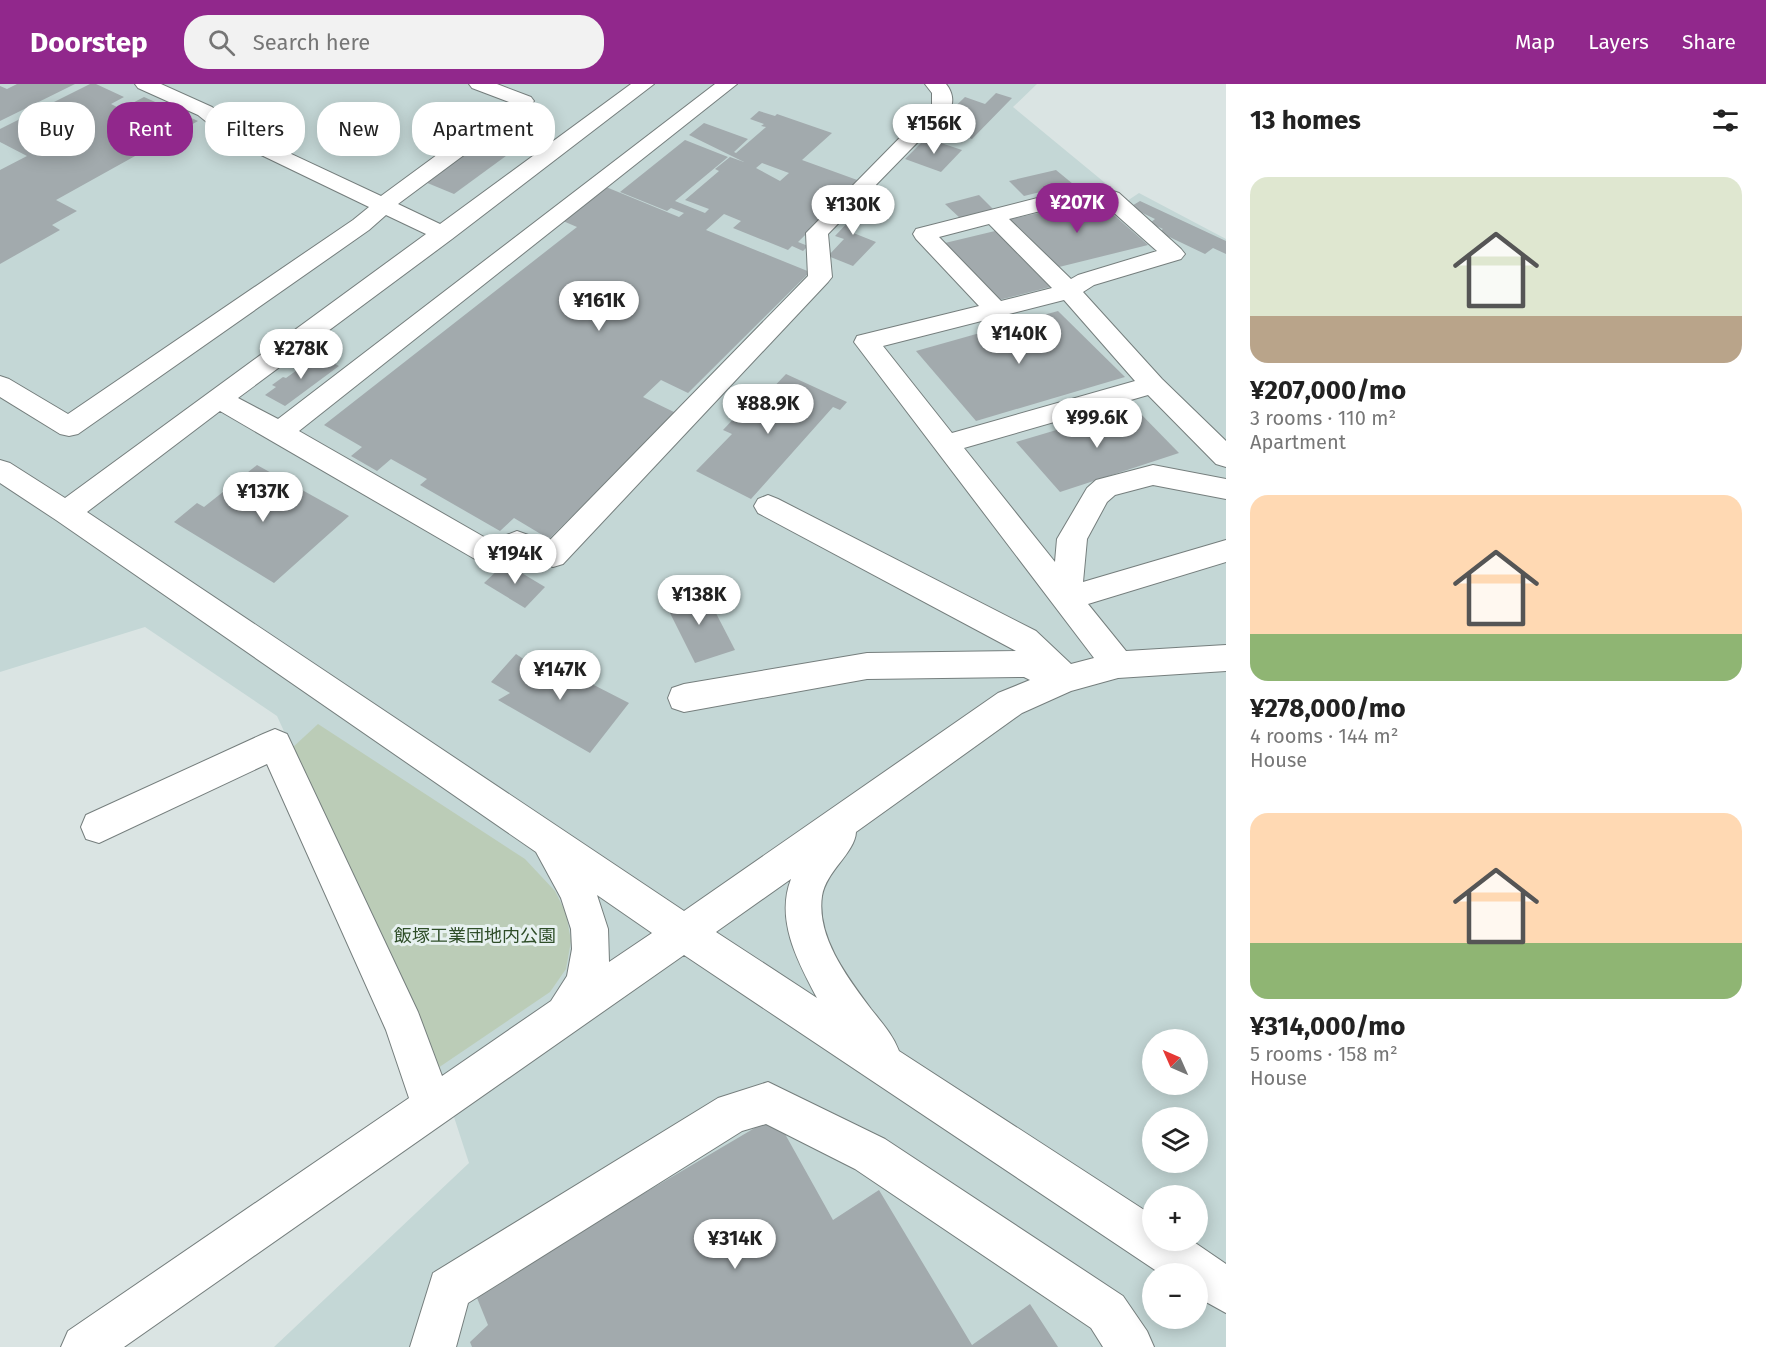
<!DOCTYPE html>
<meta charset="utf-8">
<style>
:root{--surface:#fff;--page:#f2f2f2;--text:#222;--muted:#767676;--accent:#91288c}
body{margin:0;font-family:"Fira Sans","Noto Sans JP",sans-serif;background:var(--page);color:var(--text);height:100vh;display:flex;flex-direction:column;font-size:22px;white-space:nowrap}
*{box-sizing:border-box;margin:0}
p{font-size:20px;color:var(--muted)}
.icon{flex:none;width:33px;height:33px;fill:none;stroke:currentColor;stroke-width:2;stroke-linecap:round;stroke-linejoin:round}
.map{position:relative;flex:1;overflow:hidden}
.details{display:flex;flex-direction:column;background:var(--surface);width:540px}
.details>*{flex:none}
.top-card{position:absolute;left:18px;top:18px;width:570px;height:54px;display:flex;gap:12px}
.needle{width:39px;rotate:315deg}
.controls{position:absolute;left:1142px;top:945px;display:grid;gap:12px}
.controls a{display:grid;place-items:center;width:66px;height:66px;border-radius:50%;background:var(--surface);box-shadow:0 3px 15px #0003;font-size:30px}
.price{position:absolute;translate:-50% -51px;padding:0 14px;border-radius:21px;background:#fff;color:#222;font-size:20px;line-height:39px;filter:drop-shadow(0 2px 3px #0008)}
.price::after{content:'';position:absolute;left:50%;top:36px;width:18px;height:14px;margin-left:-9px;background:inherit;clip-path:polygon(0 0,100% 0,50% 100%)}
.price.current{background:var(--accent);color:#fff}
ul{padding:0;list-style:none}
li{display:grid;align-content:center;gap:12px;height:318px;padding:0 24px}
li span{display:grid;place-items:center;height:186px;border-radius:18px;color:#555}
li>.icon{margin-inline-start:auto}
span .icon{width:108px;height:108px;fill:#fffc;stroke-width:1}
li b{font-size:26px}
h2{display:flex;justify-content:space-between;align-items:center;height:72px;padding:0 24px;font-size:26px}
.tag{padding:0 21px;border-radius:24px;background:var(--surface);box-shadow:0 3px 15px #0003;font-size:21px;line-height:54px}
.tag.current{background:var(--accent);color:#fff}
header{display:flex;align-items:center;gap:36px;box-sizing:border-box;height:84px;padding:0 30px;background:var(--accent);color:#fff}
header strong{font-size:28px}
nav{display:flex;gap:33px;margin-inline-start:auto;font-size:21px}
.search{width:420px;height:54px;background:var(--page);display:flex;align-items:center;gap:15px;box-sizing:border-box;padding:0 21px;border-radius:24px;color:var(--muted);font-size:22px}
main{display:flex;flex:1;min-height:0}
.map>svg:first-child{display:block}
.built{fill:#c4d7d6;fill-rule:evenodd}
.green{fill:#bbccb7}
.building{fill:#a2aaad;fill-rule:evenodd}
.lines{fill:none;stroke-linecap:round;stroke-linejoin:round}
.minor-casing{stroke:#757e7d;stroke-width:2}
.minor{fill:#fff;fill-rule:evenodd}
.labels{text-anchor:middle;stroke-width:6;stroke-linejoin:round;paint-order:stroke}
.park-label{font-size:18px;fill:#2f4e28;stroke:#e7f1f0}
</style>
<header>
<strong>Doorstep</strong>
<div class="search"><svg class="icon" aria-label="search" viewBox="0 0 24 24"><circle cx="10" cy="10" r="6"/><path d="M15 15l6 6"/></svg>Search here</div>
<nav><a>Map</a><a>Layers</a><a>Share</a></nav>
</header>
<main>
<div class="map">
<svg width="1226" height="1263" viewBox="0 0 1226 1263">
<rect width="100%" height="100%" fill="#dae4e3"/>
<path class="built" d="M0,0H1037L1013,23L1110,103L1127,117L1139,109L1226,155V1263H274L469,1079L438,984L277,632L145,543L0,588ZM1152,956H1197V1000H1152ZM1152,1034H1197V1078H1152ZM1152,1112H1197V1156H1152ZM1152,1190H1197V1234H1152Z"/>
<path class="green" d="M318,640L525,775L555,807L566,829L571,857L566,885L550,908L438,984L292,664Z"/>
<g class="building">
<path d="M17,0H75L0,37V2L7,5Z"/>
<path d="M90,0H96L124,13L111,20L121,25L144,13L198,37L56,116L77,127L52,141L60,146L0,180V86L27,72L0,58V45Z"/>
<path d="M996,9L1012,14L972,55L935,42L965,13L985,20Z"/>
<path d="M759,27L775,32L777,30L832,49L802,76L860,97L798,158L808,162L803,167L792,162L788,166L733,144L741,137L724,130L706,146L810,188L688,309L661,296L643,313L676,329L549,455L514,434L500,447L420,401L427,395L391,375L377,387L351,372L362,363L324,341L577,143L563,137L606,103L679,133L684,129L671,124L667,127L620,108L685,56L728,73L675,117L705,129L709,125L685,116L719,87L715,85L730,73L744,78L689,51L704,39L748,55L734,68L736,69L766,43L761,42L764,40L750,35ZM762,79L789,89L780,97L756,84Z"/>
<path d="M490,52L518,63L454,110L425,98Z"/>
<path d="M926,54L962,66L941,88L905,75Z"/>
<path d="M1056,86L1073,100L1024,112L1009,97Z"/>
<path d="M979,111L995,127L961,135L945,120Z"/>
<path d="M1097,116L1148,161L1055,184L1007,136Z"/>
<path d="M853,117L874,125L851,148L876,158L853,182L828,172L844,155L835,152L853,133L841,129Z"/>
<path d="M1140,117L1226,157V170L1213,164L1205,170L1159,148L1163,145L1150,139L1155,135L1130,123Z"/>
<path d="M995,147L1050,203L999,216L945,159Z"/>
<path d="M1058,227L1125,293L976,337L916,267Z"/>
<path d="M318,271L339,282L285,322L265,311L276,303L272,301L283,293L286,294Z"/>
<path d="M786,290L847,318L840,326L833,323L751,415L696,387L732,350L723,346L741,327L748,330Z"/>
<path d="M1134,323L1179,369L1060,408L1016,358Z"/>
<path d="M257,381L349,432L274,499L174,438L197,419L204,423Z"/>
<path d="M505,479L545,503L525,524L484,499Z"/>
<path d="M704,506L735,566L695,579L664,517Z"/>
<path d="M516,570L537,584L543,575L629,619L590,669L498,616L510,609L491,598Z"/>
<path d="M775,1032L833,1136L879,1106L972,1261L1030,1220L1058,1263H472L470,1258L488,1241L475,1209Z"/>
</g>
<g class="lines">
<g class="minor-casing">
<g id="minor">
<path d="M135,0H161L212,23L242,47L381,112L509,18L472,4L469,0H497L531,13L534,17L531,21L398,120L440,140L631,0H654L452,155L238,314L278,335L715,0H737L299,347L491,457L517,447L548,458L808,192L806,149L932,21V9L925,0H946C952,7 955,18 949,26L828,150L832,193L828,198L563,480L553,483L518,470L490,481L480,478L220,327L87,428L684,827L998,609L1030,596L1024,593L867,595L684,628L672,624L668,614L672,604L684,600L867,569L1016,567L758,429L754,422L758,415L768,411L778,415L1036,547L1071,580L1094,574L854,258L857,252L979,222L916,155L913,150L916,145L1092,100L1119,109L1181,165L1185,170L1181,175L1094,201L1083,208L1162,295L1226,357V383L1216,380L1148,311L964,364L1055,478L1057,455L1087,404L1096,396L1153,381L1226,395V415L1153,401L1115,411L1107,418L1087,455L1083,498L1226,456V478L1088,520L1126,567L1226,561V587L1118,594L1071,607L1022,629L856,748C855,769 826,787 822,812C816,853 848,894 871,925C882,939 893,951 899,967L1152,1131V1156H1191L1226,1180V1229L1197,1213V1190H1161L684,871L124,1263H61L68,1247L409,1014L386,946L267,680L99,759L86,755L81,743L86,731L263,650L275,645L287,650L418,928L442,992L551,917L567,892L572,865L571,845L561,814L536,768L56,436L0,399V376L10,379L65,414L426,150L386,131L369,146L78,350L69,352L60,350L0,313V292L9,295L68,330L353,136L369,123L228,55L198,31L138,4ZM1091,114L1103,119L1157,167L1078,191L1071,195L1009,135ZM989,140L1052,204L1001,217L939,153ZM1064,216L1135,297L952,349L883,262ZM791,795C775,836 798,878 817,914L716,848ZM597,811L652,849L609,878L608,845Z"/>
<path d="M768,998L885,1055L1123,1212L1147,1247L1154,1263H1103L1091,1244L855,1085L766,1040L742,1047L468,1219L456,1263H410L433,1189L718,1014Z"/>
</g>
</g>
<use href="#minor" class="minor"/>
</g>
<g class="labels">
<g class="park-label">
<text x="475" y="858">飯塚工業団地内公園</text>
</g>
</g>
</svg>
<div class="controls">
<a><svg class="needle" viewBox="-14 -14 28 28"><path d="M0-13l5 13h-10z" fill="#e53935"/><path d="M0 13l5-13h-10z" fill="#767676"/></svg></a>
<a><svg class="icon" aria-label="layers" viewBox="0 0 24 24"><path d="M12 4l9 5-9 5-9-5zM3 14l9 5 9-5"/></svg></a>
<a>+</a>
<a>−</a>
</div>
<b class="price" style="left:934px;top:71px">¥156K</b>
<b class="price current" style="left:1077px;top:150px">¥207K</b>
<b class="price" style="left:853px;top:152px">¥130K</b>
<b class="price" style="left:599px;top:248px">¥161K</b>
<b class="price" style="left:1019px;top:281px">¥140K</b>
<b class="price" style="left:301px;top:296px">¥278K</b>
<b class="price" style="left:768px;top:351px">¥88.9K</b>
<b class="price" style="left:1097px;top:365px">¥99.6K</b>
<b class="price" style="left:263px;top:439px">¥137K</b>
<b class="price" style="left:515px;top:501px">¥194K</b>
<b class="price" style="left:699px;top:542px">¥138K</b>
<b class="price" style="left:560px;top:617px">¥147K</b>
<b class="price" style="left:735px;top:1186px">¥314K</b>
<div class="top-card">
<a class="tag">Buy</a>
<a class="tag current">Rent</a>
<a class="tag">Filters</a>
<a class="tag">New</a>
<a class="tag">Apartment</a>
</div>
</div>
<section class="details">
<h2>13 homes<svg class="icon" aria-label="filters" viewBox="0 0 24 24"><path d="M4 7h16M4 17h16"/><circle cx="9" cy="7" r="2"/><circle cx="15" cy="17" r="2"/></svg></h2>
<ul>
<li><span style="background:linear-gradient(#dfe7d0 75%,#b9a48a 0)"><svg class="icon" aria-label="home" viewBox="0 0 24 24"><path d="M3 11l9-7 9 7M6 9v11h12V9"/></svg></span><div><b>¥207,000/mo</b><p>3 rooms · 110 m²</p><p>Apartment</p></div></li>
<li><span style="background:linear-gradient(#ffd9b3 75%,#8fb573 0)"><svg class="icon" aria-label="home" viewBox="0 0 24 24"><path d="M3 11l9-7 9 7M6 9v11h12V9"/></svg></span><div><b>¥278,000/mo</b><p>4 rooms · 144 m²</p><p>House</p></div></li>
<li><span style="background:linear-gradient(#ffd9b3 70%,#8fb573 0)"><svg class="icon" aria-label="home" viewBox="0 0 24 24"><path d="M3 11l9-7 9 7M6 9v11h12V9"/></svg></span><div><b>¥314,000/mo</b><p>5 rooms · 158 m²</p><p>House</p></div></li>
</ul>
</section>
</main>
